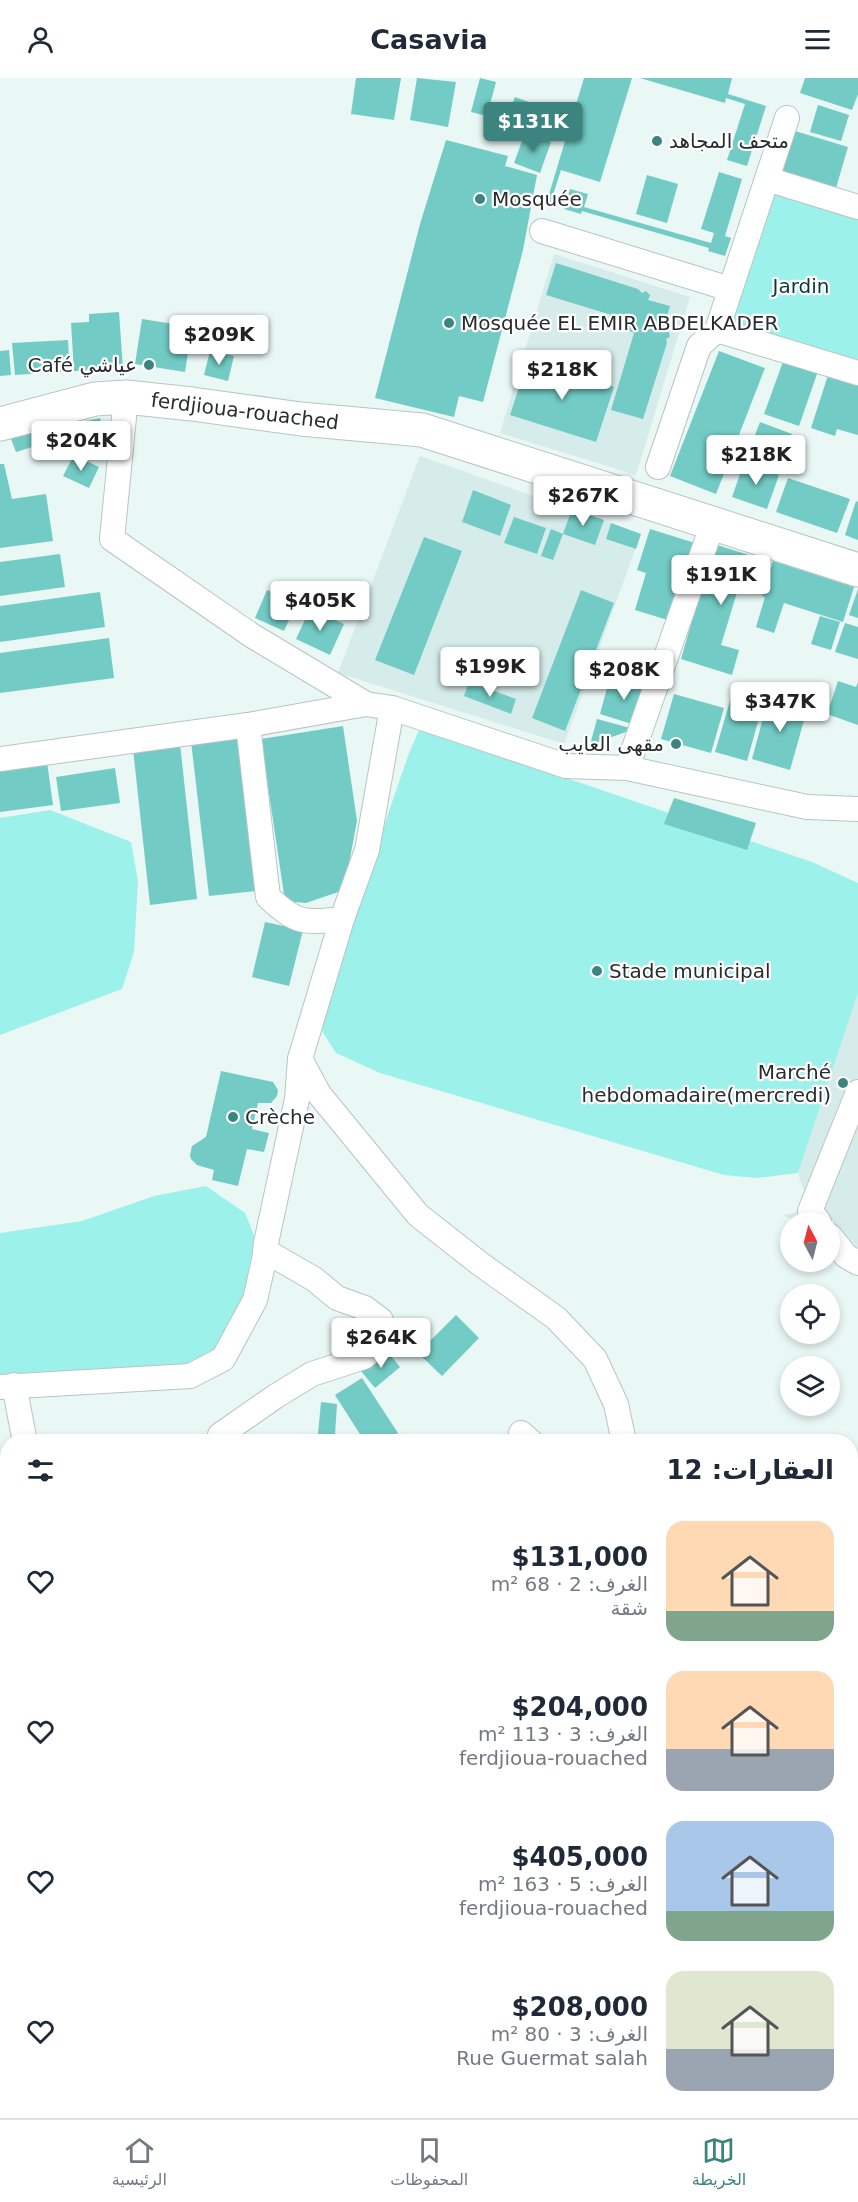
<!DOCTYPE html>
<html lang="ar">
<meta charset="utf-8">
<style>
:root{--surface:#fff;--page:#f6f6f7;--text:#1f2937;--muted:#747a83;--line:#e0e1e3;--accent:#3c847f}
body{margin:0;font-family:"DejaVu Sans","Noto Sans Arabic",sans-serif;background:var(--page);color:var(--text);direction:rtl;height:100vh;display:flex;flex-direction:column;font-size:22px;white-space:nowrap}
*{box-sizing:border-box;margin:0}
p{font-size:20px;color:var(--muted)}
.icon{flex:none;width:33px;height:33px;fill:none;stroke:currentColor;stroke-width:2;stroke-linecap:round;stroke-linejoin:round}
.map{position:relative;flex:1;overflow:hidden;direction:ltr}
.sheet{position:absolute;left:0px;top:1356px;width:858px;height:684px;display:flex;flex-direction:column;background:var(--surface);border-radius:24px 24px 0 0;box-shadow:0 3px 9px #0003;direction:rtl}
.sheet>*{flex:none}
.needle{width:39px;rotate:353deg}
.controls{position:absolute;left:780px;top:1134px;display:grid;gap:12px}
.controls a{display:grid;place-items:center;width:60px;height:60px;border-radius:50%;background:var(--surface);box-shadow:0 3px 9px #0003;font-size:30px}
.price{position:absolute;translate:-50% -51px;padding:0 14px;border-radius:6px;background:#fff;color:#222;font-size:20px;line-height:39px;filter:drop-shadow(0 2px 3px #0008)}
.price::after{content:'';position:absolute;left:50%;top:36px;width:18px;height:14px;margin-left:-9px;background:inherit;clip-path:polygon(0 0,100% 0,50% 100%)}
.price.selected{background:var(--accent);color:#fff}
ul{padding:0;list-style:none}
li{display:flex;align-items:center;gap:18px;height:150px;padding:0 24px}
li span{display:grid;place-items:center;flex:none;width:168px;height:120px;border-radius:18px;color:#555}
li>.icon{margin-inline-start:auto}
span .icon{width:72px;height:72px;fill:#fffc;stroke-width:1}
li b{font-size:26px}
h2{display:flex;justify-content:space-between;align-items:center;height:72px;padding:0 24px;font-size:26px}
header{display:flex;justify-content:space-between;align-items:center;height:78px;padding:0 24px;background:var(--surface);font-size:27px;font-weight:600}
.tabs{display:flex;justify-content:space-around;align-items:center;height:84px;border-top:2px solid var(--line);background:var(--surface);font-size:16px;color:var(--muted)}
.tabs a{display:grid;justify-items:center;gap:3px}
.tabs .selected{color:var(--accent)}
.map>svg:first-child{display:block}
.built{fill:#d5ecea}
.green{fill:#9df1eb}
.building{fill:#72ccc5}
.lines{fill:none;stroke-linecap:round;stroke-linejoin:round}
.minor-casing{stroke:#b8c5c3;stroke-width:26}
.secondary-casing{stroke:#b8c5c3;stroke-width:35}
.minor{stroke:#fff;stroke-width:24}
.secondary{stroke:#fff;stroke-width:33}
.poi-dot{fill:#3c847f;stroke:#fff;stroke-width:2}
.labels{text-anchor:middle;stroke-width:4.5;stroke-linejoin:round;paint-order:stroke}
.poi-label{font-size:20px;fill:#282d2c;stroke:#fff;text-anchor:start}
.park-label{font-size:20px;fill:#0d3936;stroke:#fff}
.street-label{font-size:20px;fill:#282d2c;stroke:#fff}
</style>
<header><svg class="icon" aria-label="menu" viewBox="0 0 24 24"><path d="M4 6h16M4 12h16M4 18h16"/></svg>Casavia<svg class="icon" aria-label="person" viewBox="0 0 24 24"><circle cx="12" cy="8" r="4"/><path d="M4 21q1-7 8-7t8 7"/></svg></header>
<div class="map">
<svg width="858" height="2040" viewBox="0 0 858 2040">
<rect width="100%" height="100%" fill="#e9f7f5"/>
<g class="built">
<path d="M554,176L690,219L636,397L500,355Z"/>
<path d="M420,378L641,456L564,666L338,595Z"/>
<path d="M858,915V1170L830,1157V1144H799L782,1137L810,1133L798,1095Z"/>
</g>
<g class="green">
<path d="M770,113L858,140V285L730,246Z"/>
<path d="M420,650L812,784L858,805V915L798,1095L757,1100L724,1097L380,995L336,975L322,953L342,870L409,675Z"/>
<path d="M50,732L131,764L138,803L134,874L122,911L0,957V740Z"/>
<path d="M206,1108L245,1135L264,1182L235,1260L198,1297L0,1301V1155L82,1143L154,1118Z"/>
</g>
<g class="building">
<path d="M356,0H401L394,42L351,36Z"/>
<path d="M417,0L456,4L448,49L410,42Z"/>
<path d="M480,0L496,4L487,38L471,34Z"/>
<path d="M584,0H632L600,104L561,92L552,120L566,124L570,111L588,116L584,129L711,165L714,155L701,151L719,94L742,101L725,158L731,160L725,178L708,173L709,170L582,133L581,136L564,131L565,128L547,123Z"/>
<path d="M640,0H732L728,16L766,28L747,88L727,82L745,26L726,20L725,25Z"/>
<path d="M805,0H858V16L852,32L800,15Z"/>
<path d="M515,19L534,26L525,52L504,44Z"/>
<path d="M818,27L849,37L841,63L810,54Z"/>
<path d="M795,53L848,69L836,110L782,93Z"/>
<path d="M525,55L551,64L540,95L514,85Z"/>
<path d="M446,62L508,78L505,88L537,97L523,172L483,324L459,318L454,339L375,320L420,146Z"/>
<path d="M647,97L678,106L667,145L636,136Z"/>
<path d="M556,185L638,211L642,215L646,213L650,217L648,222L670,228L663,252L669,254L670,259L666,261L667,265L643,341L611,332L634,255L625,251L628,242L546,217Z"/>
<path d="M119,234L123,291L74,293L71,245L89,244V236Z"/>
<path d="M142,241L192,249L185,294L135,286Z"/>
<path d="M68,262L70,293L15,297L12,265Z"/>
<path d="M9,272L11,297L0,298V273Z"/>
<path d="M210,273L234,278L228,303L204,297Z"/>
<path d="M719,273L765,290L716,416L670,398Z"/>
<path d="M784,281L818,293L799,348L764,336Z"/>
<path d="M528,282L614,309L596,364L510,337Z"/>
<path d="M829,294L858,304V357L837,351L835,358L811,350Z"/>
<path d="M100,340L104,353L42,366L16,374L11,361L37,353Z"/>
<path d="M760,344L792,356L781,389L747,378Z"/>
<path d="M74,377L99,389L89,410L63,398Z"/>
<path d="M744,385L779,397L767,431L732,419Z"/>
<path d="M0,386H4L12,421L46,416L53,463L0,470Z"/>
<path d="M788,400L850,421L837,455L776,434Z"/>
<path d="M473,412L511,427L500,458L462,444Z"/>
<path d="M856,423L858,424V462L845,457Z"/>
<path d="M572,431L604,442L595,467L563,456Z"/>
<path d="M514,439L546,450L537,476L504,465Z"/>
<path d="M611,445L641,456L636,471L606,461Z"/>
<path d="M551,451L563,456L553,482L541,478Z"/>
<path d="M650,451L698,466L674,544L635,532L646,495L637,492Z"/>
<path d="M424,459L462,473L414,597L375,582Z"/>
<path d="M714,466L771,484L762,515L739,508L721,567L739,572L732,597L681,581Z"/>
<path d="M60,476L65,509L0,518V484Z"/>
<path d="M773,483L854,509L843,544L784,525L774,555L756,549L765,519L762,518Z"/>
<path d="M858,511V540L849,537Z"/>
<path d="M267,512L297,524L284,553L255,540Z"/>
<path d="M581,512L614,525L565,653L532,640Z"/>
<path d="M100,514L105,549L0,564V528Z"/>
<path d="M310,531L344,546L330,577L296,561Z"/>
<path d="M820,538L840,544L831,572L811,566Z"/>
<path d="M845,545L858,549V581L835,574Z"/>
<path d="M109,560L114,600L0,615V575Z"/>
<path d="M610,599L649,610L638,648L600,636Z"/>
<path d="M838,603L856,609L858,604V647L827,636Z"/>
<path d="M469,604L516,621L511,636L464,618Z"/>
<path d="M735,606L766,615L747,683L715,674Z"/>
<path d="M674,616L724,630L711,675L661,661Z"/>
<path d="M769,618L808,628L790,692L752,681Z"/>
<path d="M597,641L634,651L590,667Z"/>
<path d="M343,648L357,743L344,812L306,825L285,823L261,661Z"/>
<path d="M238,658L257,813L209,818L191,663Z"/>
<path d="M180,666L197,821L150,827L133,671Z"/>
<path d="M47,684L53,727L0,734V690Z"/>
<path d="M115,690L120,725L61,733L56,699Z"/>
<path d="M674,720L756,745L747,772L664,746Z"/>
<path d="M265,844L303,852L289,908L252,899Z"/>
<path d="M221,993L273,1004L278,1012L277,1018L271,1025H258L252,1051L269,1055L264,1074L247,1071L238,1108L212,1102L214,1092L197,1087L191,1081L190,1077L192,1068L206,1059Z"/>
<path d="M456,1237L479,1260L442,1298L418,1275Z"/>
<path d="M386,1272L400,1289L375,1310L361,1293Z"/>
<path d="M362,1300L398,1355L386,1364H365L335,1317Z"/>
<path d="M321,1324L337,1326L335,1357L318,1356Z"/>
</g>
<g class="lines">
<g class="minor-casing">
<g id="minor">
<path d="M767,101L858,129"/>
<path d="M542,153L730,211"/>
<path d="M717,252L858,295"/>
<path d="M126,319L112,461L251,557L366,626L392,630L566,688L627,690L807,729L858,731"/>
<path d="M658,389L699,268L717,252L787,40"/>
<path d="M248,647L268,819C297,846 304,845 342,841"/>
<path d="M0,681L248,647L366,626"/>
<path d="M627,690L713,445"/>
<path d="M300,981L319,1016L418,1137L479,1185L556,1240L595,1281L616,1326L624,1364"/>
<path d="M819,1144L810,1133L858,1014"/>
<path d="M830,1158L846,1178L858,1185"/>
<path d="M14,1307L25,1364"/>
<path d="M0,1309L190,1298L223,1281L255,1222L264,1182L266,1165L297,1021L300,981L342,841L367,772L392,630"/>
<path d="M521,1355L531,1364"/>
<path d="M220,1357L276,1318L312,1296L364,1279L381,1264L384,1251L381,1242L365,1230L337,1220L314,1201L267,1174L266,1165"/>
<path d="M0,1470L8,1469"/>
</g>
</g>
<g class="secondary-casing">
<path id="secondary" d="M0,346L95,321L126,319L192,326L301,341L422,352L858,492"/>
</g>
<use href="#minor" class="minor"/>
<use href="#secondary" class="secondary"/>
</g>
<g class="poi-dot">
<circle cx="657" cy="63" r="6"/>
<circle cx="480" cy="121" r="6"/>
<circle cx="449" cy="245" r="6"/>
<circle cx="149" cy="287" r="6"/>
<circle cx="676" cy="666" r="6"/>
<circle cx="597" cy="893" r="6"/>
<circle cx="843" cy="1005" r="6"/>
<circle cx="233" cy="1039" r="6"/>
</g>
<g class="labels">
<g class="poi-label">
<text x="669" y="70">متحف المجاهد</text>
<text x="492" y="128">Mosquée</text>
<text x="461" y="252">Mosquée EL EMIR ABDELKADER</text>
<text x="137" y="294" text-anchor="end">Café عياشي</text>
<text x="664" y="673" text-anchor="end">مقهى العايب</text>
<text x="609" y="900">Stade municipal</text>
<text x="831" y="1001" text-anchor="end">Marché<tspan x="831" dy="23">hebdomadaire(mercredi)</tspan></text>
<text x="245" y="1046">Crèche</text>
</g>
<g class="park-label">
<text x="801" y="215">Jardin</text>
</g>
<g class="street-label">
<text transform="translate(245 333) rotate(7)" y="7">ferdjioua-rouached</text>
</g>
</g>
</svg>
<div class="controls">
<a><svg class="needle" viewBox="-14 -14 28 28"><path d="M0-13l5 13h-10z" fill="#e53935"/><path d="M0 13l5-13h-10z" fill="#747a83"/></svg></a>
<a><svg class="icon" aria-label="locate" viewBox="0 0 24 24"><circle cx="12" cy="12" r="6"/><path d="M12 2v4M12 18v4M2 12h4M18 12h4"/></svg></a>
<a><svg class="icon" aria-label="layers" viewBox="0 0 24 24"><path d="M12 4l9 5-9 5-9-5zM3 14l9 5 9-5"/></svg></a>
</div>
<b class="price selected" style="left:533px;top:75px">$131K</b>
<b class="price" style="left:219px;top:288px">$209K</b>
<b class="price" style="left:562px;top:323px">$218K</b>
<b class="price" style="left:81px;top:394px">$204K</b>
<b class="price" style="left:756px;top:408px">$218K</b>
<b class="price" style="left:583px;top:449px">$267K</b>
<b class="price" style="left:721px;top:528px">$191K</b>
<b class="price" style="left:320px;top:554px">$405K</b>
<b class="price" style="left:490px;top:620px">$199K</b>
<b class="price" style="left:624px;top:623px">$208K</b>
<b class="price" style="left:780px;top:655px">$347K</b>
<b class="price" style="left:381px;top:1291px">$264K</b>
<section class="sheet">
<h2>العقارات: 12<svg class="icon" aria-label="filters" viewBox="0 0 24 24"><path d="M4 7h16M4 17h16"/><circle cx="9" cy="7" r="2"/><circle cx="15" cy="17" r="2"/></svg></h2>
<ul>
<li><span style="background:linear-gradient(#ffd9b3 75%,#7fa58c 0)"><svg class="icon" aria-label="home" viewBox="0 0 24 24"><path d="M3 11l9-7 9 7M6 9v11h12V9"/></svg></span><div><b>$131,000</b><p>الغرف: 2 · 68 m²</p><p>شقة</p></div><svg class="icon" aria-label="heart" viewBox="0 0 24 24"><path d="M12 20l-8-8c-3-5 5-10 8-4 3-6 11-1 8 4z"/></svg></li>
<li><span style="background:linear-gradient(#ffd9b3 65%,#9aa5b1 0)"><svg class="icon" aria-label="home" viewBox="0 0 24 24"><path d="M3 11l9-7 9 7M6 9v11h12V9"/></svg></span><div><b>$204,000</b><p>الغرف: 3 · 113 m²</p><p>ferdjioua-rouached</p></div><svg class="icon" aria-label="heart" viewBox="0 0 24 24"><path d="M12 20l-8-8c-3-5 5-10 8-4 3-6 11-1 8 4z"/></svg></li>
<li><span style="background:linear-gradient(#a9c7e8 75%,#7fa58c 0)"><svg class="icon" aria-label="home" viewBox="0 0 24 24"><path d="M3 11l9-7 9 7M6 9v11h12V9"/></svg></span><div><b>$405,000</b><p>الغرف: 5 · 163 m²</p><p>ferdjioua-rouached</p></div><svg class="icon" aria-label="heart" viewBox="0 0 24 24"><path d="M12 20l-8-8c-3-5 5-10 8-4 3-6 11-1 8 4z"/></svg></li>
<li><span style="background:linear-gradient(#dfe7d0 65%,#9aa5b1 0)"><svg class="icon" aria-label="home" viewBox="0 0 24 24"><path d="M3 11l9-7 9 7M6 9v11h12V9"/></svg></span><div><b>$208,000</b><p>الغرف: 3 · 80 m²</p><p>Rue Guermat salah</p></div><svg class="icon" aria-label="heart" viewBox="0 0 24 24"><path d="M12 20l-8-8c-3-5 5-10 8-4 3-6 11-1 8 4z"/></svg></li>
</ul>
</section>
</div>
<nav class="tabs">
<a class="selected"><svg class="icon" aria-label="map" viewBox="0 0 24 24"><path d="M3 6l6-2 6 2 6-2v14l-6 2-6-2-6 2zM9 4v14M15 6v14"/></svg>الخريطة</a>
<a><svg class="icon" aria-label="saved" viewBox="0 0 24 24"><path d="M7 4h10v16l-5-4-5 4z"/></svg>المحفوظات</a>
<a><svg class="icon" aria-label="home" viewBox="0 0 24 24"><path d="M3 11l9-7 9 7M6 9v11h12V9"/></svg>الرئيسية</a>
</nav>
